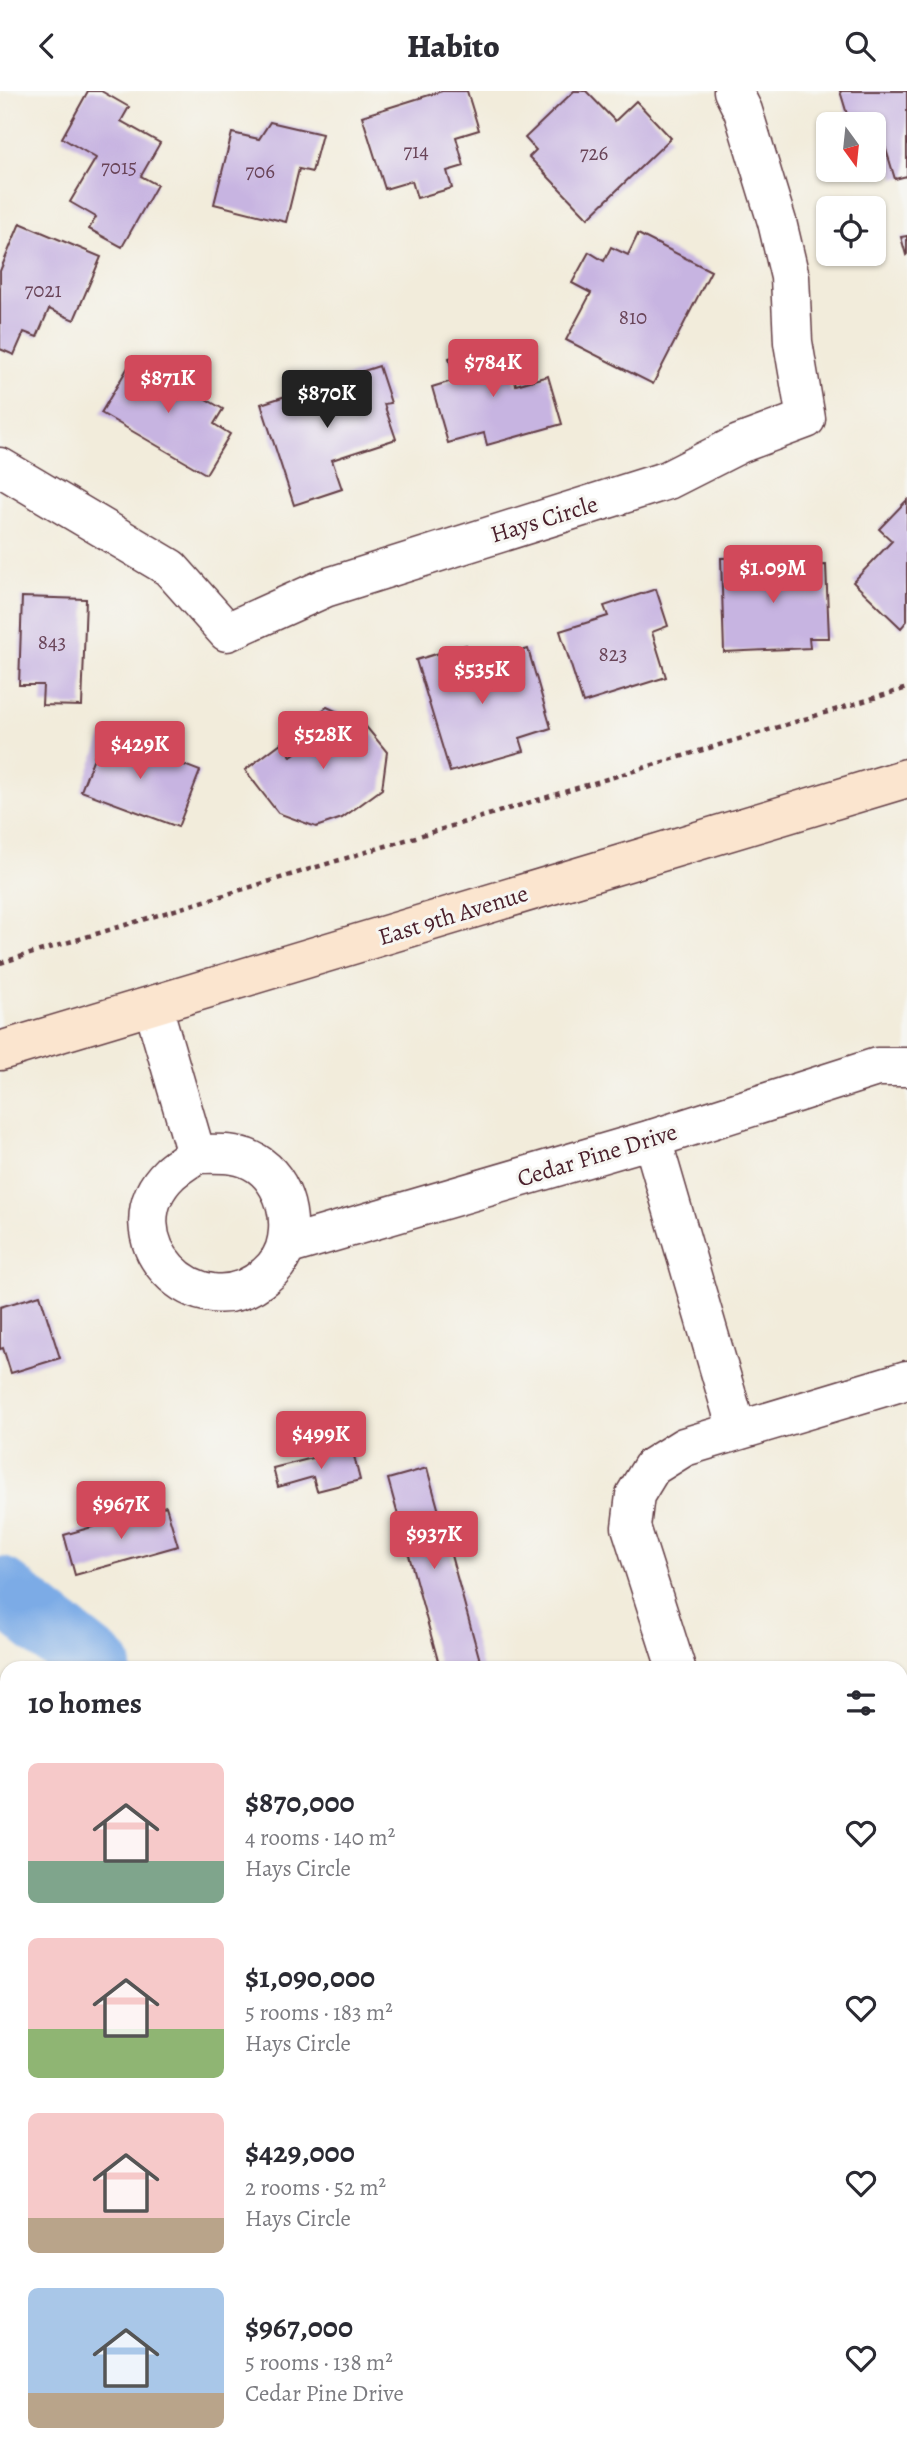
<!DOCTYPE html>
<meta charset="utf-8">
<style>
:root{--surface:#fff;--page:#f7f7f7;--text:#2b2b33;--muted:#7c7c81;--accent:#d1495b}
body{margin:0;font-family:Alegreya,serif;background:var(--page);color:var(--text);height:100vh;display:flex;flex-direction:column;font-size:26px;white-space:nowrap}
*{box-sizing:border-box;margin:0}
p{font-size:23px;color:var(--muted)}
.icon{flex:none;width:38px;height:38px;fill:none;stroke:currentColor;stroke-width:2;stroke-linecap:round;stroke-linejoin:round}
.map{position:relative;flex:1;overflow:hidden}
.sheet{position:absolute;left:0px;top:1570px;width:908px;height:800px;display:flex;flex-direction:column;background:var(--surface);border-radius:21px 21px 0 0;box-shadow:0 2px 5px #0004}
.sheet>*{flex:none}
.needle{width:46px;rotate:165deg}
.buttons{position:absolute;left:816px;top:21px;display:grid;gap:14px}
.buttons a{display:grid;place-items:center;width:70px;height:70px;border-radius:10px;background:var(--surface);box-shadow:0 2px 5px #0004;font-size:35px}
.price{position:absolute;translate:-50% -60px;padding:0 16px;border-radius:7px;background:var(--accent);color:#fff;font-size:23px;line-height:46px;filter:drop-shadow(0 2px 4px #0008)}
.price::after{content:'';position:absolute;left:50%;top:42px;width:21px;height:16px;margin-left:-10px;background:inherit;clip-path:polygon(0 0,100% 0,50% 100%)}
.price.on{background:#222;color:#fff}
ul{padding:0;list-style:none}
li{display:flex;align-items:center;gap:21px;height:175px;padding:0 28px}
li span{display:grid;place-items:center;flex:none;width:196px;height:140px;border-radius:10px;color:#555}
li>.icon{margin-inline-start:auto}
span .icon{width:84px;height:84px;fill:#fffc;stroke-width:1}
li b{font-size:30px}
h2{display:flex;justify-content:space-between;align-items:center;height:84px;padding:0 28px;font-size:30px}
header{display:flex;justify-content:space-between;align-items:center;height:91px;padding:0 28px;background:var(--surface);font-size:32px;font-weight:800}
.map>svg:first-child{display:block}
.lines{fill:none;stroke-linecap:round;stroke-linejoin:round}
.river{stroke:#7babe6;stroke-width:66}
.building{fill:#c7b4e1}
.minor-casing{stroke:#633e45;stroke-width:41}
.secondary-casing{stroke:#633e45;stroke-width:41}
.path{stroke:#633e45;stroke-width:4.5;stroke-dasharray:5 5;stroke-linecap:butt}
.minor{stroke:#fff;stroke-width:38}
.secondary{stroke:#fbe5cf;stroke-width:38}
.labels{text-anchor:middle;stroke-width:6;stroke-linejoin:round;paint-order:stroke}
.number-label{font-size:21px;fill:#694458}
.street-label{font-size:24px;fill:#4a1f2b;stroke:#f6f6f2}
</style>
<header><svg class="icon" aria-label="back" viewBox="0 0 24 24"><path d="M15 5l-7 7 7 7"/></svg>Habito<svg class="icon" aria-label="search" viewBox="0 0 24 24"><circle cx="10" cy="10" r="6"/><path d="M15 15l6 6"/></svg></header>
<div class="map">
<svg width="907" height="2369" viewBox="0 0 907 2369">
<rect width="100%" height="100%" fill="#f6f6f2"/>
<filter id="ink" filterUnits="userSpaceOnUse"><feTurbulence type="fractalNoise" baseFrequency=".0143" numOctaves="2"/><feDisplacementMap in="SourceGraphic" scale="14" xChannelSelector="R" yChannelSelector="G"/><feConvolveMatrix kernelMatrix="1 2 1 2 8 2 1 2 1" color-interpolation-filters="sRGB"/></filter>
<filter id="wash" filterUnits="userSpaceOnUse"><feTurbulence type="fractalNoise" baseFrequency=".00686" numOctaves="4" result="noise"/><feDisplacementMap in="SourceGraphic" scale="28" xChannelSelector="R" yChannelSelector="G"/><feGaussianBlur stdDeviation="1.57" result="paint"/><feColorMatrix in="noise" values="0 0 0 0 0 0 0 0 0 0 0 0 0 0 0 0 0 1.4 0 .05"/><feComposite in="paint" operator="in"/></filter>
<g filter="url(#wash)">
<rect width="100%" height="100%" fill="#f2ecdb"/>
<g class="lines">
<g class="river">
<path d="M0,1499L99,1577"/>
<path d="M901,2230L907,2233"/>
</g>
</g>
<g id="blocks">
<g class="building">
<path d="M88,0H101L129,16L121,30L160,52L141,85L157,94L122,156L89,138L96,126L70,111L96,67L62,47Z"/>
<path d="M442,0H467L479,39L456,46L464,75L447,80L452,97L417,107L412,90L385,98L362,25Z"/>
<path d="M574,0H586L615,30L636,10L671,47L588,127L529,66L536,59L525,47Z"/>
<path d="M840,0H907V85L895,88L878,32L850,33Z"/>
<path d="M270,31L322,43L312,81L299,78L286,131L214,113L232,42L259,48Z"/>
<path d="M20,132L101,166L74,229L49,218L37,246L24,241L14,264L0,258V180Z"/>
<path d="M638,143L711,180L653,293L566,249L591,202L572,192L589,161L604,170L611,156L628,164Z"/>
<path d="M907,145V163L906,164L901,146Z"/>
<path d="M503,251L516,294L548,285L562,333L487,354L484,342L448,352L432,296L455,289L449,267Z"/>
<path d="M134,266L223,318L214,333L230,343L206,383L101,322Z"/>
<path d="M379,275L391,312L384,313L396,348L332,369L342,398L294,414L261,313Z"/>
<path d="M907,409V530L901,537L853,491L892,450L879,438Z"/>
<path d="M762,466L763,476L826,474L829,547H809L810,557L724,561L721,467Z"/>
<path d="M656,498L668,535L652,541L666,586L583,612L560,540L608,525L604,515Z"/>
<path d="M22,506L86,508L82,615L42,614L43,594H19Z"/>
<path d="M466,554L475,584L503,575L500,566L528,558L551,637L520,647L524,660L450,681L416,569Z"/>
<path d="M327,616L364,633L387,661L382,698L342,727L316,736L278,722L245,679L281,652L291,665L312,649L301,635Z"/>
<path d="M103,643L200,680L178,736L81,700Z"/>
<path d="M40,1204L60,1267L11,1282L3,1257L0,1258V1216Z"/>
<path d="M352,1357L360,1389L317,1400L313,1386L278,1396L273,1377Z"/>
<path d="M427,1377L482,1577H440L388,1388Z"/>
<path d="M166,1415L178,1455L75,1484L64,1444Z"/>
<path d="M0,2315L7,2317L8,2362L6,2369H0Z"/>
<path d="M35,2362H121L117,2369H32Z"/>
<path d="M287,2362H379L374,2369H291L285,2364Z"/>
<path d="M640,2362H724L720,2369H651Z"/>
<path d="M743,2362H749L765,2369H740Z"/>
</g>
</g>
</g>
<g filter="url(#ink)">
<use href="#blocks" fill-opacity="0" stroke="#633e45" stroke-width="2"/>
<g class="lines">
<g class="minor-casing">
<g id="minor">
<path d="M0,376L170,477L227,541L325,497L668,389L739,353L806,328L793,251L790,186L777,131L743,20L733,0"/>
<path d="M153,915L196,1063"/>
<path d="M652,1048L737,1339"/>
<path d="M196,1063C208,1063 222,1062 234,1064C274,1070 293,1112 287,1148C285,1162 277,1175 266,1184C197,1244 106,1144 170,1082C178,1075 188,1069 196,1063Z"/>
<path d="M286,1155L652,1048L877,976H907"/>
<path d="M676,1577L631,1436L635,1404L652,1376L684,1356L907,1289"/>
<path d="M0,1993L7,1994"/>
<path d="M901,2106L907,2109"/>
<path d="M511,2362L519,2369"/>
</g>
</g>
<g class="secondary-casing">
<path id="secondary" d="M0,960L907,687"/>
</g>
<g class="path">
<path d="M0,872L907,597"/>
<path d="M0,2109L7,2084"/>
<path d="M901,2326L907,2328"/>
</g>
<use href="#minor" class="minor"/>
<use href="#secondary" class="secondary"/>
</g>
</g>
<g class="labels">
<g class="number-label">
<text x="416" y="67">714</text>
<text x="594" y="69">726</text>
<text x="119" y="83">7015</text>
<text x="260" y="87">706</text>
<text x="43" y="206">7021</text>
<text x="633" y="233">810</text>
<text x="52" y="558">843</text>
<text x="613" y="570">823</text>
</g>
<g class="street-label">
<text transform="translate(544 428) rotate(-17)" y="8">Hays Circle</text>
<text transform="translate(453 824) rotate(-17)" y="8">East 9th Avenue</text>
<text transform="translate(597 1064) rotate(-17)" y="8">Cedar Pine Drive</text>
</g>
</g>
</svg>
<div class="buttons">
<a><svg class="needle" viewBox="-14 -14 28 28"><path d="M0-13l5 13h-10z" fill="#e53935"/><path d="M0 13l5-13h-10z" fill="#7c7c81"/></svg></a>
<a><svg class="icon" aria-label="locate" viewBox="0 0 24 24"><circle cx="12" cy="12" r="6"/><path d="M12 2v4M12 18v4M2 12h4M18 12h4"/></svg></a>
</div>
<b class="price" style="left:493px;top:308px">$784K</b>
<b class="price" style="left:168px;top:324px">$871K</b>
<b class="price on" style="left:327px;top:339px">$870K</b>
<b class="price" style="left:773px;top:514px">$1.09M</b>
<b class="price" style="left:482px;top:615px">$535K</b>
<b class="price" style="left:323px;top:680px">$528K</b>
<b class="price" style="left:140px;top:690px">$429K</b>
<b class="price" style="left:321px;top:1380px">$499K</b>
<b class="price" style="left:121px;top:1450px">$967K</b>
<b class="price" style="left:434px;top:1480px">$937K</b>
<section class="sheet">
<h2>10 homes<svg class="icon" aria-label="filters" viewBox="0 0 24 24"><path d="M4 7h16M4 17h16"/><circle cx="9" cy="7" r="2"/><circle cx="15" cy="17" r="2"/></svg></h2>
<ul>
<li><span style="background:linear-gradient(#f6c9c9 70%,#7fa58c 0)"><svg class="icon" aria-label="home" viewBox="0 0 24 24"><path d="M3 11l9-7 9 7M6 9v11h12V9"/></svg></span><div><b>$870,000</b><p>4 rooms · 140 m²</p><p>Hays Circle</p></div><svg class="icon" aria-label="heart" viewBox="0 0 24 24"><path d="M12 20l-8-8c-3-5 5-10 8-4 3-6 11-1 8 4z"/></svg></li>
<li><span style="background:linear-gradient(#f6c9c9 65%,#8fb573 0)"><svg class="icon" aria-label="home" viewBox="0 0 24 24"><path d="M3 11l9-7 9 7M6 9v11h12V9"/></svg></span><div><b>$1,090,000</b><p>5 rooms · 183 m²</p><p>Hays Circle</p></div><svg class="icon" aria-label="heart" viewBox="0 0 24 24"><path d="M12 20l-8-8c-3-5 5-10 8-4 3-6 11-1 8 4z"/></svg></li>
<li><span style="background:linear-gradient(#f6c9c9 75%,#b9a48a 0)"><svg class="icon" aria-label="home" viewBox="0 0 24 24"><path d="M3 11l9-7 9 7M6 9v11h12V9"/></svg></span><div><b>$429,000</b><p>2 rooms · 52 m²</p><p>Hays Circle</p></div><svg class="icon" aria-label="heart" viewBox="0 0 24 24"><path d="M12 20l-8-8c-3-5 5-10 8-4 3-6 11-1 8 4z"/></svg></li>
<li><span style="background:linear-gradient(#a9c7e8 75%,#b9a48a 0)"><svg class="icon" aria-label="home" viewBox="0 0 24 24"><path d="M3 11l9-7 9 7M6 9v11h12V9"/></svg></span><div><b>$967,000</b><p>5 rooms · 138 m²</p><p>Cedar Pine Drive</p></div><svg class="icon" aria-label="heart" viewBox="0 0 24 24"><path d="M12 20l-8-8c-3-5 5-10 8-4 3-6 11-1 8 4z"/></svg></li>
</ul>
</section>
</div>
